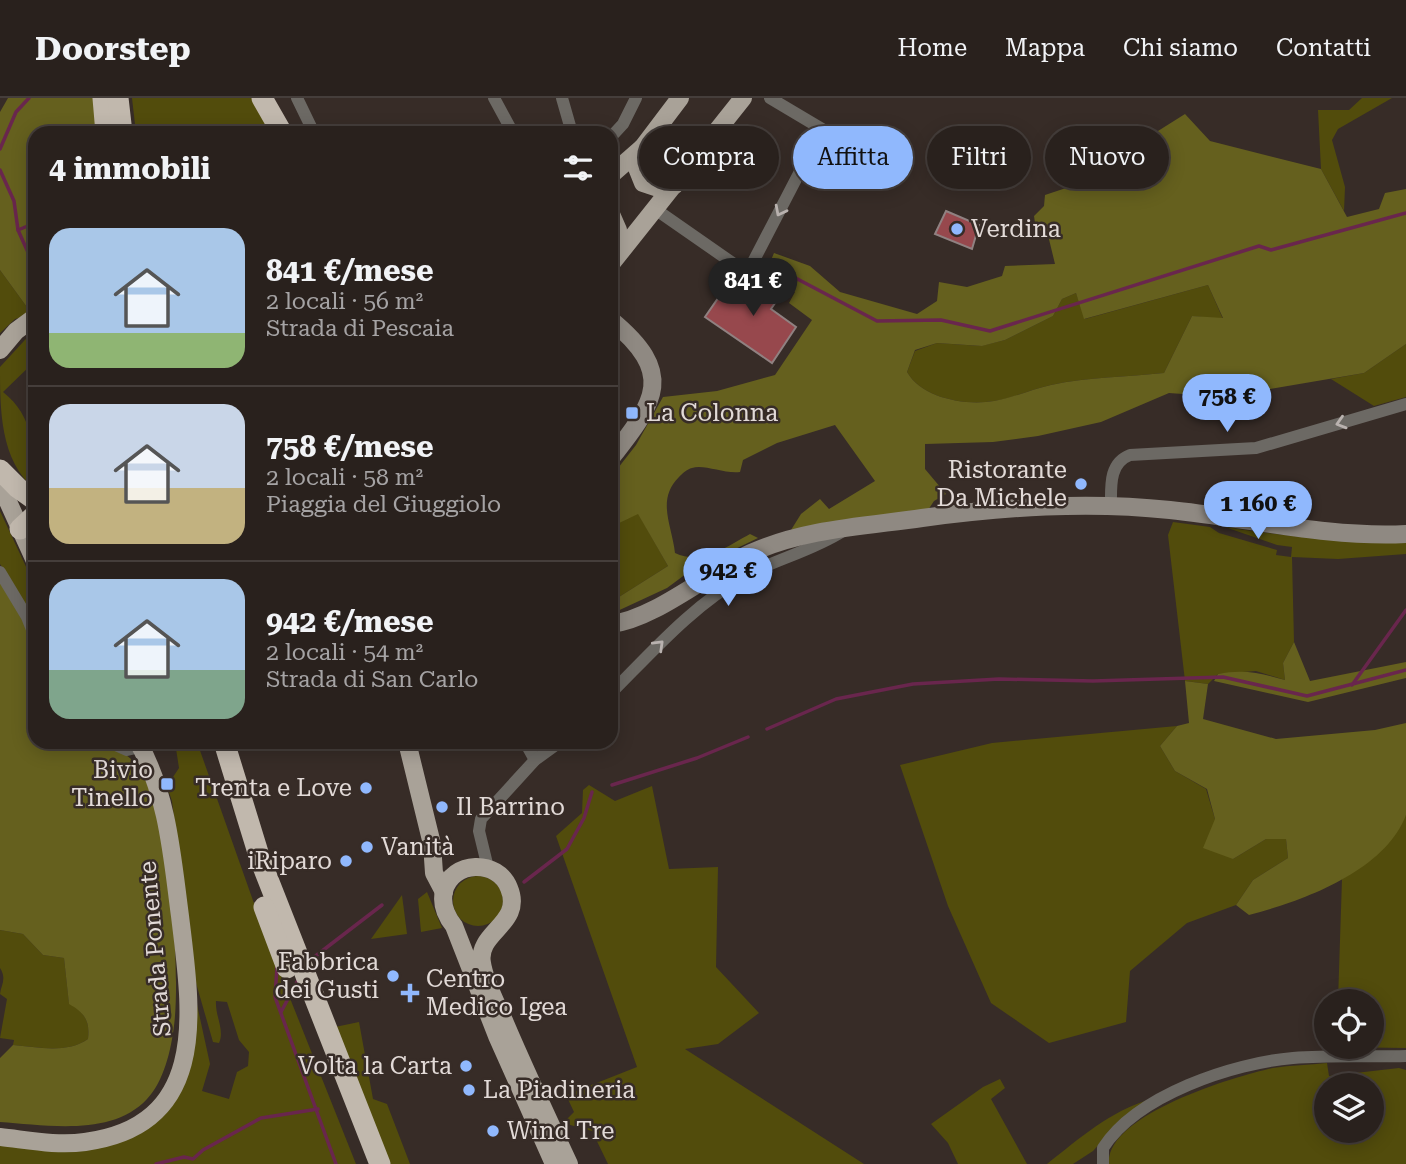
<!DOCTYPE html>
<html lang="it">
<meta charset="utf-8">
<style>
:root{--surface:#29211d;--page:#312926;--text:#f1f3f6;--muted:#a5a3a4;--line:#453e3b;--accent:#90b8fd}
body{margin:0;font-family:"Roboto Serif",serif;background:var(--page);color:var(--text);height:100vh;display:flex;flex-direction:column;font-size:26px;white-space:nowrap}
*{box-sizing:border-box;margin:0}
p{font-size:23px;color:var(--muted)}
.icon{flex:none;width:38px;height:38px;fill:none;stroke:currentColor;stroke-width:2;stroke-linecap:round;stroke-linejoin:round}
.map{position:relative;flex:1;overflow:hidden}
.drawer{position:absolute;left:28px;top:28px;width:590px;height:623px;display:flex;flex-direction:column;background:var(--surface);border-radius:21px;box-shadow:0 4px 18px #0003,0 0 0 2px var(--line)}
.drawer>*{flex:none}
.hud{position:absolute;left:639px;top:28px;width:662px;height:63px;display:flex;gap:14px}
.fabs{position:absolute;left:1314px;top:891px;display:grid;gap:14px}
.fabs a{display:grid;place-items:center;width:70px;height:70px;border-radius:50%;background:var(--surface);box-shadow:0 4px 18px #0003,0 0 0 2px var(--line);font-size:35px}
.price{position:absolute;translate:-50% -60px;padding:0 16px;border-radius:24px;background:var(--accent);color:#111;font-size:23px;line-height:46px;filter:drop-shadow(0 2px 4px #0008)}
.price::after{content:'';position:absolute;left:50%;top:42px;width:21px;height:16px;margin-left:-10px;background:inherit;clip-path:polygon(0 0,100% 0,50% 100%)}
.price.selected{background:#222;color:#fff}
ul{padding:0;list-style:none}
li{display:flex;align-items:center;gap:21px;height:175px;padding:0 21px}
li+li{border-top:2px solid var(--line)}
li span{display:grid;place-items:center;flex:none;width:196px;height:140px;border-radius:21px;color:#555}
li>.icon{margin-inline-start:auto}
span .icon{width:84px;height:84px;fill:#fffc;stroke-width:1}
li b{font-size:30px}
h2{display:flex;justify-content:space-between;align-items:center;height:84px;padding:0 21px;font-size:30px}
.chip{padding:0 24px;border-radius:32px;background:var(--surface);box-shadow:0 4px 18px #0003,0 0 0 2px var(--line);font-size:24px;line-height:63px}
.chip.selected{background:var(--accent);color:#111}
header{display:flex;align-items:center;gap:42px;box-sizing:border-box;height:98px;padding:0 35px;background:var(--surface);border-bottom:2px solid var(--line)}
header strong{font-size:33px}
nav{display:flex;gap:38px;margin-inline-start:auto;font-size:24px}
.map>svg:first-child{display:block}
.green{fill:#524c0c;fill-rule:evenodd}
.forest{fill:#65601e;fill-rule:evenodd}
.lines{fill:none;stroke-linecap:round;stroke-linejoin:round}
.stream{stroke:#69264d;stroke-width:3.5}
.building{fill:#97484d;stroke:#908181;stroke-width:2}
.street{stroke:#6c6964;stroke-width:12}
.secondary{stroke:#8f8982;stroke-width:18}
.primary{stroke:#a9a298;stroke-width:18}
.highway{stroke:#c1b8ad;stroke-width:21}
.oneway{stroke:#b9b2af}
.poi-dot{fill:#90b8fd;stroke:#372c27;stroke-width:2.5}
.labels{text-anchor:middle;stroke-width:5;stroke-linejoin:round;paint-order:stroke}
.poi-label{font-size:24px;fill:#e2dad7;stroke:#372c27;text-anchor:start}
.street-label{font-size:24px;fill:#e2dad7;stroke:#372c27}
</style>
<header>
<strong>Doorstep</strong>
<nav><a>Home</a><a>Mappa</a><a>Chi siamo</a><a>Contatti</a></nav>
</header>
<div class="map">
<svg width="1406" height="1066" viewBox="0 0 1406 1066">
<rect width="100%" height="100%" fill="#372c27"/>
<g class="green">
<path d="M132,0H252L272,35H136Z"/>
<path d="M1362,0H1392L1338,31L1332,42L1345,89L1344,113L1321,71L1318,12H1349Z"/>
<path d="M0,172L32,216L15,221L0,235Z"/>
<path d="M1208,187L1223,221L1192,218L1164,275C1127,279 1088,279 1051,287C1032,291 1014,300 994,303C965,308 922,300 907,274L915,253L937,245L981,248L1005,242L1053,218L1062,201L1076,195L1085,221Z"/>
<path d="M35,231V263L3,294C34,318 35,354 35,391C0,363 0,311 0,269Z"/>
<path d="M1406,246V299L1374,308L1331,281L1364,275Z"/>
<path d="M0,413L35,488V503L26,508L0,466Z"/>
<path d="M638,415L668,468L611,504V429Z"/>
<path d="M1173,424L1210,429L1219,435L1277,452L1276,457L1291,459L1292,449L1277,447L1225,429C1286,438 1345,446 1406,442V456L1338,461L1292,459L1294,544L1283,565L1285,582L1256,573L1218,576L1208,586L1185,583L1168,437Z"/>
<path d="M1177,628L1160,648L1175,673L1206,691L1215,721L1233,761L1266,741H1286L1288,760L1253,782L1236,807L1187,825L1130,873L1126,924L1049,945L991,905L948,808L900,667L992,645Z"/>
<path d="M175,644H197L268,845L356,1066H0V1047L61,1053L158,1023L196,902L210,966L202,993L229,1001L237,974L248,968L249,954L239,942L227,904L216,903C215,918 225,932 219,945L213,944L194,878L172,703L167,688L179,670Z"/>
<path d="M589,687L615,703L652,688L669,771L718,769L716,869L759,915L718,946L685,951L864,1066H608L592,1033L563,1025L574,1014L566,997L637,969L556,738L582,715L583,692Z"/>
<path d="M1406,717V950L1337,949L1372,948V903H1338L1342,781L1357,771Z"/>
<circle cx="478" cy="803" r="25"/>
<path d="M427,794L442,830L421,834L418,801Z"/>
<path d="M402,797L407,836L371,841Z"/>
<path d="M0,832L23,836L43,857L64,860L69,905C85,915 90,923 88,941C67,956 38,949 13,947L14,942L0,940L7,901L0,896C1,887 7,881 0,870Z"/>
<path d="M359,924L373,1001L387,1006L410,1066H390L335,929Z"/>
<path d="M1327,965L1329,978L1399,970L1406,972V1066H1109C1105,1017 1235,978 1273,970C1291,967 1309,967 1327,965ZM1326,987H1372V1032H1326Z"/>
<path d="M1000,981L1005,990L991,1001L1027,1066H958L948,1045L931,1026L983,989Z"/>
<path d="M1151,1001L1112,1032L1093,1053L1073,1066H1047C1080,1040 1110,1013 1151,1001Z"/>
</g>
<g class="forest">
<path d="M8,0H96L99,35H35V214L32,216L0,172V14Z"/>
<path d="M1185,16L1210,43L1321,71L1347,119L1379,111L1385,95L1406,91V246L1364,275L1224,299L1169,295L1101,324L1038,338L993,344L925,346V371L946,396L934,403L928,412L791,432L801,416L820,401L829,411L875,383L835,327L777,345L743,362L740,374C724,376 704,366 692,370C687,371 682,376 679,379C656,402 672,427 675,455C702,468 726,449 750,436L758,440L690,473L667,490L611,516V504L668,468L638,416L611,429V379L636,347L663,299L717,293L775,277L812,222L789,205L795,194L766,174L774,155L810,168L840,194L917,216L937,203L939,184L967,189L1002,178L1005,168L1055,166L1047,133L1036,132L1034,118L1044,108L1045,97L1069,89ZM1208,187L1223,220L1192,218L1164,275C1127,279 1088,279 1051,287C1032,291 1013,300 994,303C965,308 922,300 907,274L915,252L937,245L982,248L1005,242L1053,218L1062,201L1076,195L1084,221Z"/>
<path d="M0,483L30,534L35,553L33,591L35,644C68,644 104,637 131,661C171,697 181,874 174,928C171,952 164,983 147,1001C112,1039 46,1027 0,1024V960L13,947C37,949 67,956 88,941C90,923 85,915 69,906L64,860L43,857L23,836L0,832Z"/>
<path d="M1294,544L1310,583L1406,564V580L1308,604L1214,583L1218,576C1243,571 1261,575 1285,582L1283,565Z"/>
<path d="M1185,583L1208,586L1203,621L1276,641L1375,632L1406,625C1406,641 1406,707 1406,717C1385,773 1303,803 1249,817L1236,807L1253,782L1288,760L1286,741H1266L1233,761L1203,750L1215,721L1207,691L1175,673L1160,648L1177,628L1189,625Z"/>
</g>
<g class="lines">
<g class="stream">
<path d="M0,51L16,14L29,0"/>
<path d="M0,72L14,103L18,132L35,170"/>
<path d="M18,132L35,125"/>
<path d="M769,166L877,223L941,222L990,233L1259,148L1271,152L1406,115"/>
<path d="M1352,587L1406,512"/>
<path d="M767,631L836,601L913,586L999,581L1093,583L1223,579L1307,598L1406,572"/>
<path d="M612,687L697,660L748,639"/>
<path d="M524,784L567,751L584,720L592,694"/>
<path d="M309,863L382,807"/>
<path d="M277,869L275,899L336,1066"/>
<path d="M281,914L298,882"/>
<path d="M156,1066L184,1059L193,1061L203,1052L261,1020L318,1011"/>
</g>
</g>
<g class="building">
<path d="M946,113L979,127L972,151L935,136Z"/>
<path d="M758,179L782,195L771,211L796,229L772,265L705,219L730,183L747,195Z"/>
</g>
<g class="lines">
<g class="street">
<path d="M297,0L314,35"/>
<path d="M494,0L513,35"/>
<path d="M562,0L572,35"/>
<path d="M611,39L623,26L636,0"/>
<path d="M655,111L734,166L744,169L752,166L822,31L770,0"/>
<path d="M1111,407C1111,388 1109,365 1130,357L1256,350L1406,306"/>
<path d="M0,474L27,519L35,539"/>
<path d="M611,595C652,554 693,507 745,478C776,461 812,453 843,433"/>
<path d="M109,644L127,652L140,649"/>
<path d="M525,644L535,662"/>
<path d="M488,770L479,733L481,721L535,662L560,644"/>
<path d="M1103,1066V1050C1137,997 1233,965 1293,960C1331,957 1368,959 1406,958"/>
</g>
<g class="secondary">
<path d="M611,222C675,275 657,302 611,360"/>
<path d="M611,526C655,521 709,474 751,455C803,431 866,428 922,420C1004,409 1087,403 1170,412C1248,420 1327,440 1406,436"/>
</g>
<g class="primary">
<path d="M643,49L637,70L643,85L661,91L675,87"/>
<path d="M611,77L643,49L680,0"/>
<path d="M611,116L618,132L615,158"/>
<path d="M611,166L743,0"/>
<path d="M0,252L16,233L35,219"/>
<path d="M0,386L35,463"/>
<path d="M407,644L432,746L434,775L444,794"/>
<path d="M0,1039C28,1042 57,1048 85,1044C212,1027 191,910 180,818C172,758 168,698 138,644"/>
<path d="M554,1066L497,938L454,828C446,818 441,806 444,793C452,762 498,761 509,790C524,826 476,834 482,865C485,885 497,906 505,925C525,972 547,1019 569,1066"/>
</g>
<g class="highway">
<path d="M103,0L106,35"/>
<path d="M118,0L122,35"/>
<path d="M262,0L282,35"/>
<path d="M0,372L18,390L35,402"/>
<path d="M20,431L35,417"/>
<path d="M224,644L260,761L380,1066"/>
<path d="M264,809L287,870"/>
</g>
</g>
<defs><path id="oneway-chevron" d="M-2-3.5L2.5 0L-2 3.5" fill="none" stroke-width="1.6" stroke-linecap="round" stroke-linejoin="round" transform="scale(1.75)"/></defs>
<g class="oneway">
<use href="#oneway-chevron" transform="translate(780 113) rotate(117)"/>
<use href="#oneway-chevron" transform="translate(1341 325) rotate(163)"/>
<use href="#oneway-chevron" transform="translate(659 547) rotate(-44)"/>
</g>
<g class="poi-dot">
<circle cx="957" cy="131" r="7"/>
<rect x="625" y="308" width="14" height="14" rx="3.5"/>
<circle cx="1081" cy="386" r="7"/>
<rect x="160" y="679" width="14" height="14" rx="3.5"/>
<circle cx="366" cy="690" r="7"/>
<circle cx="442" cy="709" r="7"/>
<circle cx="367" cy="749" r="7"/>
<circle cx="346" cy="763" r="7"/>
<circle cx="393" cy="878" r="7"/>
<path d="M406.5 884.5h7v7h7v7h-7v7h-7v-7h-7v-7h7z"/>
<circle cx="466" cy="968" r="7"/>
<circle cx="469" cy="992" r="7"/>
<circle cx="493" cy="1033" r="7"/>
</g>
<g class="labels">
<g class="poi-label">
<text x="971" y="139">Verdina</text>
<text x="646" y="323">La Colonna</text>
<text x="1067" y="380" text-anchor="end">Ristorante<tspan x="1067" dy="28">Da Michele</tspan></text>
<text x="153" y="680" text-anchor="end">Bivio<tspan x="153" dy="28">Tinello</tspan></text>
<text x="352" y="698" text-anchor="end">Trenta e Love</text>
<text x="456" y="717">Il Barrino</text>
<text x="381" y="757">Vanità</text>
<text x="332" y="771" text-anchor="end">iRiparo</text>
<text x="379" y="872" text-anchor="end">Fabbrica<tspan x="379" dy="28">dei Gusti</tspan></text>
<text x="426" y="889">Centro<tspan x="426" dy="28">Medico Igea</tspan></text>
<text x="452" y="976" text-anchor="end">Volta la Carta</text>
<text x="483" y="1000">La Piadineria</text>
<text x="507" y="1041">Wind Tre</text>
</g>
<g class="street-label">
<text transform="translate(155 851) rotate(-95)" y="8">Strada Ponente</text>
</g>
</g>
</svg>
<div class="fabs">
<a><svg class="icon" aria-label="locate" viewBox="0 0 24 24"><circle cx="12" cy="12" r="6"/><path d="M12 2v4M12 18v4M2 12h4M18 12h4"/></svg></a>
<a><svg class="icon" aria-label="layers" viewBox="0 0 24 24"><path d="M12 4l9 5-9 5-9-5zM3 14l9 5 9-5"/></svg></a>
</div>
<b class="price selected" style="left:753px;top:220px">841 €</b>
<b class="price" style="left:1227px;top:336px">758 €</b>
<b class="price" style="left:1258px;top:443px">1 160 €</b>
<b class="price" style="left:728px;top:510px">942 €</b>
<div class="hud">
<a class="chip">Compra</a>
<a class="chip selected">Affitta</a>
<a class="chip">Filtri</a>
<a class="chip">Nuovo</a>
</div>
<section class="drawer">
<h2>4 immobili<svg class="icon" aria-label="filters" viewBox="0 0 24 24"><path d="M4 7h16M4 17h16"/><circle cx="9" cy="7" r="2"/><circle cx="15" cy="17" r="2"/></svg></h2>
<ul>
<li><span style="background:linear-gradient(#a9c7e8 75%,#8fb573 0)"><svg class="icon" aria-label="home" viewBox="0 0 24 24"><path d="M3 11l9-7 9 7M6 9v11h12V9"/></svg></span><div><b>841 €/mese</b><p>2 locali · 56 m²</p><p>Strada di Pescaia</p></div></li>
<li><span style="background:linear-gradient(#c9d6e8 60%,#c2b280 0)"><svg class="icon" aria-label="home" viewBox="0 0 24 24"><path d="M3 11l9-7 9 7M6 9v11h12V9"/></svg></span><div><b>758 €/mese</b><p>2 locali · 58 m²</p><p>Piaggia del Giuggiolo</p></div></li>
<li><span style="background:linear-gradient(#a9c7e8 65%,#7fa58c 0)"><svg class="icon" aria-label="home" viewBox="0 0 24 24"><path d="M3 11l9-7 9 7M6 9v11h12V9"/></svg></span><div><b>942 €/mese</b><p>2 locali · 54 m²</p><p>Strada di San Carlo</p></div></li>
</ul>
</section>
</div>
